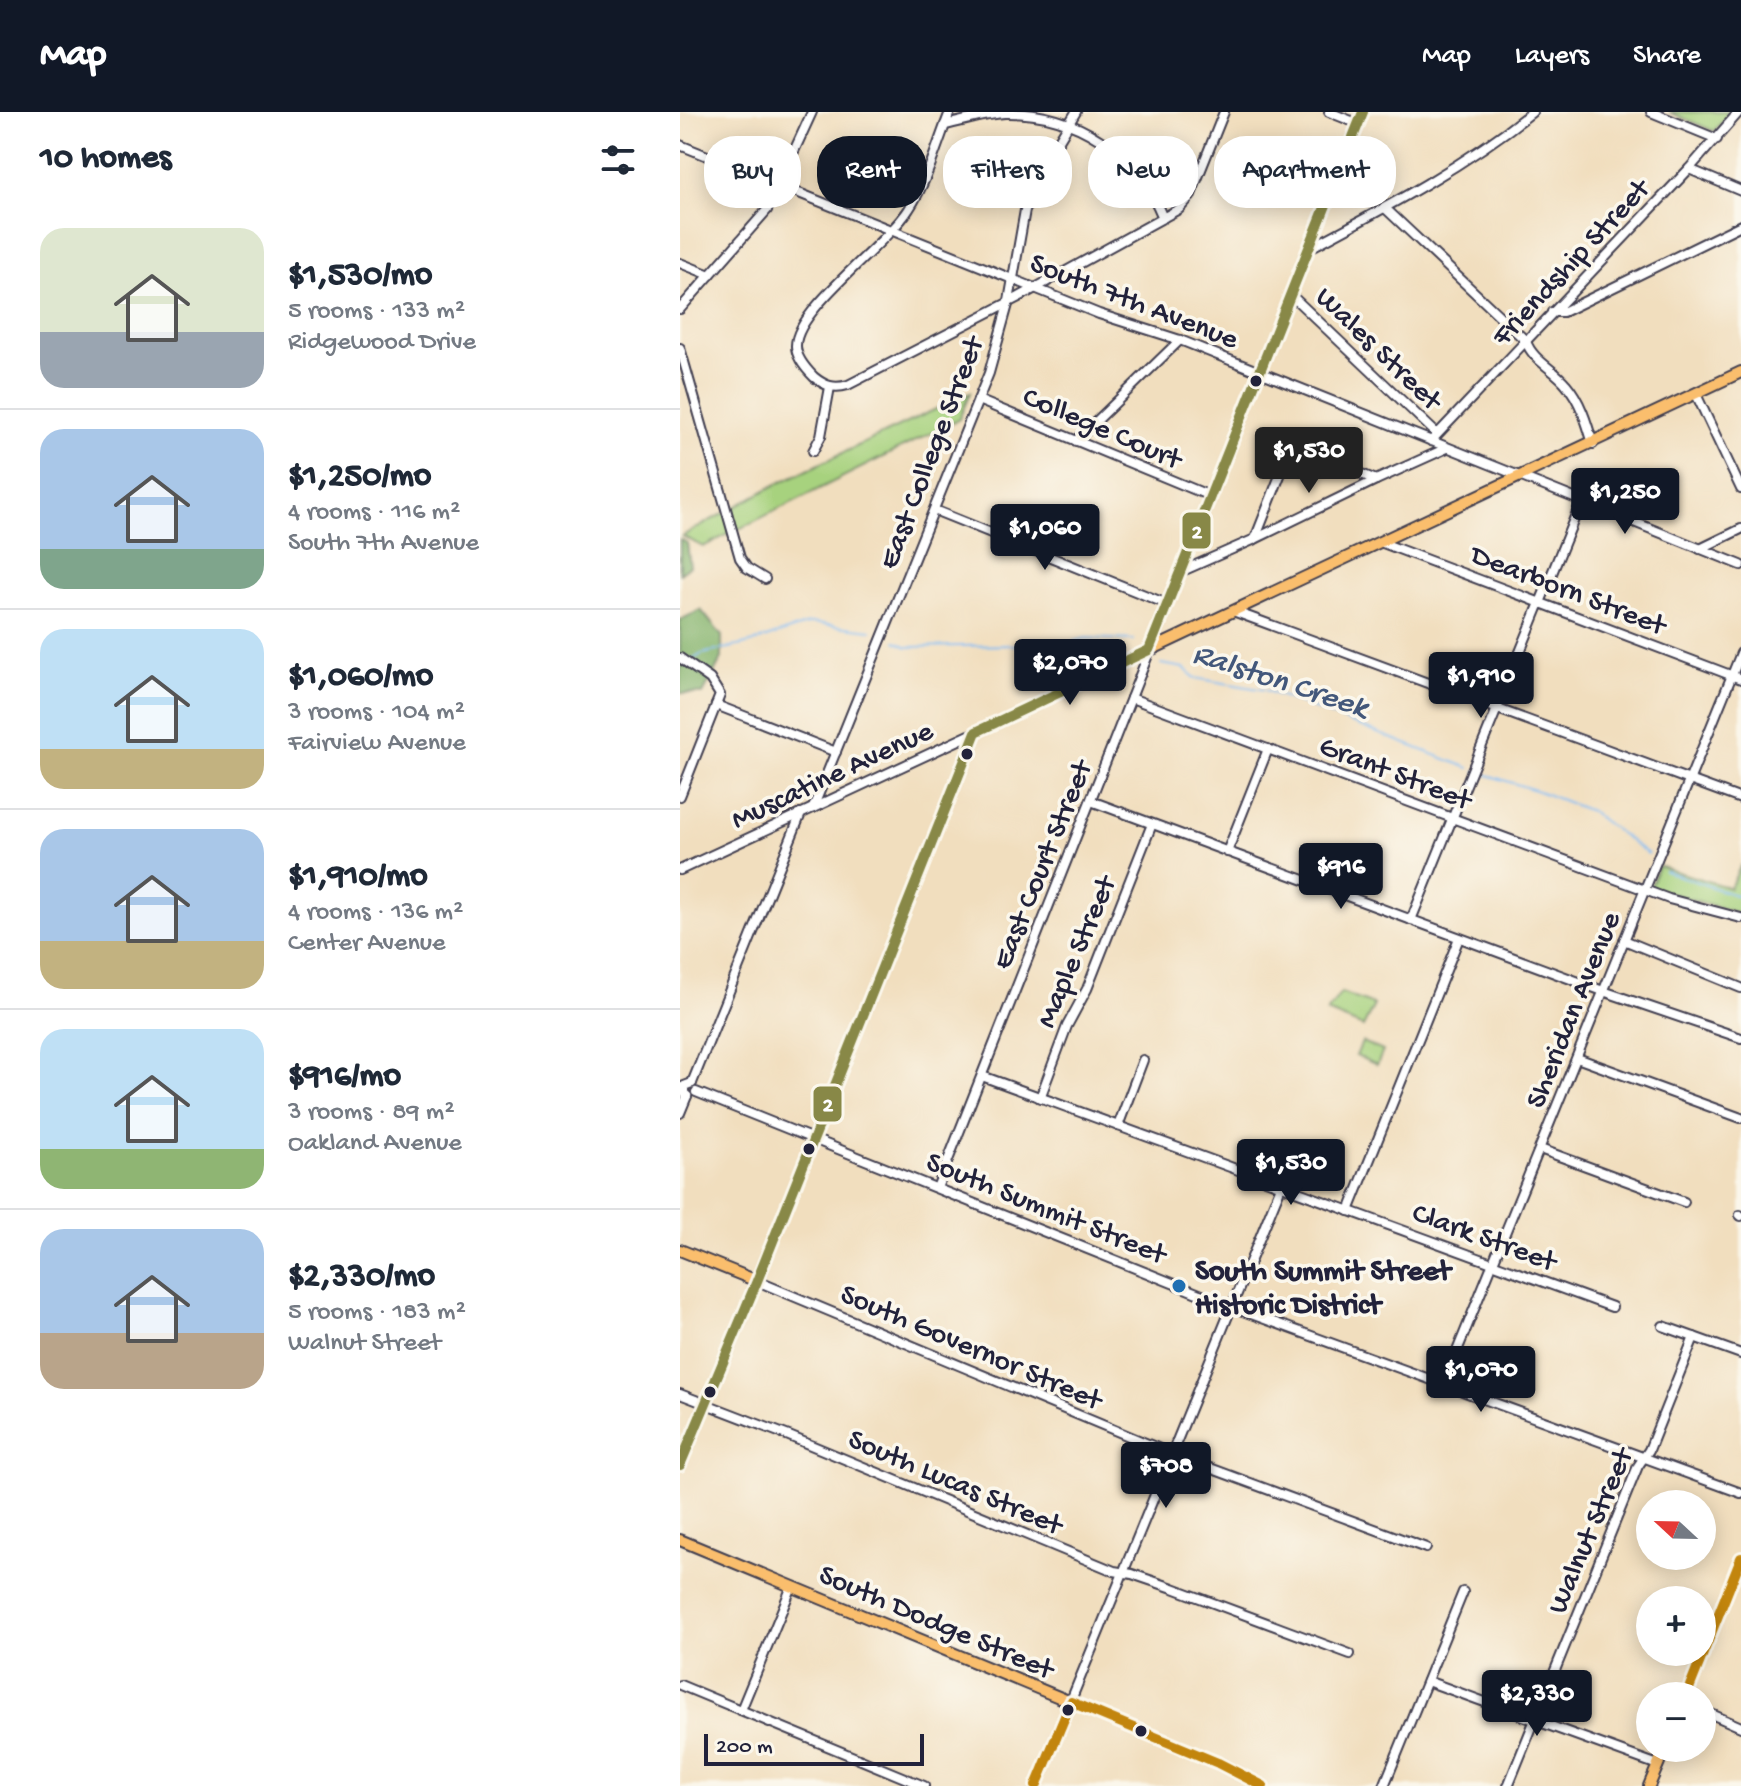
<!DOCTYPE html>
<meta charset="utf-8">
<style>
:root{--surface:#fff;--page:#f2f2f3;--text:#1f2937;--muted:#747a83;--line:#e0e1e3;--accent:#111827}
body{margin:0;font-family:"Gochi Hand",sans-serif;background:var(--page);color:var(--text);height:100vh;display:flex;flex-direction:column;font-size:30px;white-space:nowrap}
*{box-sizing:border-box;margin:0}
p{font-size:26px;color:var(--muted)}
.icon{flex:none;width:44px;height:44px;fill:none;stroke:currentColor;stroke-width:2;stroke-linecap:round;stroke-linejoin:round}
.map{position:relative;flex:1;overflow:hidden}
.panel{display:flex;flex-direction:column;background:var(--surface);width:680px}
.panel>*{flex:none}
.hud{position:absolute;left:24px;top:24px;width:760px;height:72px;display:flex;gap:16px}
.needle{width:52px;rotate:292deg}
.tools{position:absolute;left:956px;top:1378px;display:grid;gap:16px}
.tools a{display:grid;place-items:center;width:80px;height:80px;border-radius:50%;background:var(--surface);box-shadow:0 4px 20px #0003;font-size:40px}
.scale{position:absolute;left:24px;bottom:20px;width:220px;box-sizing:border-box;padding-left:8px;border:4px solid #22223b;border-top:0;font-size:22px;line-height:28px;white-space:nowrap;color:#22223b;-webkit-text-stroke:6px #fbf7ec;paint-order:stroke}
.price{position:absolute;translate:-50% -68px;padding:0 18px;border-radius:8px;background:var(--accent);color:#fff;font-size:26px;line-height:52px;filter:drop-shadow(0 2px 4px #0008)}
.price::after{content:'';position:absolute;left:50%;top:48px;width:24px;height:18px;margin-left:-12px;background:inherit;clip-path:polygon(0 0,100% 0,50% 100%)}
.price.active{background:#222;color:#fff}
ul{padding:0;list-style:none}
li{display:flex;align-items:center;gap:24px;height:200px;padding:0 40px}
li+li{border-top:2px solid var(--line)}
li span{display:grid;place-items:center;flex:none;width:224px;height:160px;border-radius:24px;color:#555}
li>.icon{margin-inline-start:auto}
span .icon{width:96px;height:96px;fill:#fffc;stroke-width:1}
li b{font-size:34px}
h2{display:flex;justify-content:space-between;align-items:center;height:96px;padding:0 40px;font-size:34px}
.tag{padding:0 28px;border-radius:32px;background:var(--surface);box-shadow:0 4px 20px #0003;font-size:28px;line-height:72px}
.tag.active{background:var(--accent);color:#fff}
header{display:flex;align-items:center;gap:48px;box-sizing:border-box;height:112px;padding:0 40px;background:var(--accent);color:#fff}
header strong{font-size:38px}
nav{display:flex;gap:44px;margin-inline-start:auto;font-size:28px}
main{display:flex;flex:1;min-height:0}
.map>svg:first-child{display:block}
.green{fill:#a7d27e;stroke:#647a5c;stroke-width:2}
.forest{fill:#85b46d;stroke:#546b54;stroke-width:2}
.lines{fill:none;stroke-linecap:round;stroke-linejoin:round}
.stream{stroke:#80bbf2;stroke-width:2}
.minor-casing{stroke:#413e4f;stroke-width:12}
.major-casing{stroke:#413e4f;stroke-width:14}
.minor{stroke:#fff;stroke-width:8}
.major{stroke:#fabe6d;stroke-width:10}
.bus-1-casing{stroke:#fbf7ec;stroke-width:16}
.bus-2-casing{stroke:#fbf7ec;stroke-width:16}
.bus-1{stroke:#888847;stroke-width:10}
.bus-2{stroke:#c2850f;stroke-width:10}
.bus-dot{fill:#22223b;stroke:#fbf7ec;stroke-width:3}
.poi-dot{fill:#1f6fb2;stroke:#fbf7ec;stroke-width:3}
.labels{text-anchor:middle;stroke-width:7;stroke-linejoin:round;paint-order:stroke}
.street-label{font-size:30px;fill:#22223b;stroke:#fbf7ec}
.poi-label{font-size:30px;font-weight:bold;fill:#22223b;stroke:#fbf7ec;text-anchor:start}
.water-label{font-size:32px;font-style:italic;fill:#43587b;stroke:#fbf7ec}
.line-badge{stroke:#fbf7ec;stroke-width:3}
.badge-label{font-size:22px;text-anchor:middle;font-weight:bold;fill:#fff}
</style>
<header>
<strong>Map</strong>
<nav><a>Map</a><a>Layers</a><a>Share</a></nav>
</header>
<main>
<section class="panel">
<h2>10 homes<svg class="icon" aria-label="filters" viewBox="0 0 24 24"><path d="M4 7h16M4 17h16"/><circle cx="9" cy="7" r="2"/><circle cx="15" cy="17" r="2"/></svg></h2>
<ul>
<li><span style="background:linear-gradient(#dfe7d0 65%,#9aa5b1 0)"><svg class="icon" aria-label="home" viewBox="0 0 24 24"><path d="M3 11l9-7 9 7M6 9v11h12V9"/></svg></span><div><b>$1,530/mo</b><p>5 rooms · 133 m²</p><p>Ridgewood Drive</p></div></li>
<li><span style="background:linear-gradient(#a9c7e8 75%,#7fa58c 0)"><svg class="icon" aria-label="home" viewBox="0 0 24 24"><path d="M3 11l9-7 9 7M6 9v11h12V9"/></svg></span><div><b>$1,250/mo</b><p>4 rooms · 116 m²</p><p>South 7th Avenue</p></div></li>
<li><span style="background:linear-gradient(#bfe0f5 75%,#c2b280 0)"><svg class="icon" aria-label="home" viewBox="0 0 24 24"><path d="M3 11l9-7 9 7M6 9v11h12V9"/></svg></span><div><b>$1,060/mo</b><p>3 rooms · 104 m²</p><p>Fairview Avenue</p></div></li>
<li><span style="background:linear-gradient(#a9c7e8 70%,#c2b280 0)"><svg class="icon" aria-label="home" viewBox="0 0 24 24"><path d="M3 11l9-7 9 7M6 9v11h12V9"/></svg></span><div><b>$1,910/mo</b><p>4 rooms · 136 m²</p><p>Center Avenue</p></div></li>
<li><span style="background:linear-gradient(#bfe0f5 75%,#8fb573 0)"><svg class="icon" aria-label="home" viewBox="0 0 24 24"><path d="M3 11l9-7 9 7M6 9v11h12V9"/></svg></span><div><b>$916/mo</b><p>3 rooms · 89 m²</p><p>Oakland Avenue</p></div></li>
<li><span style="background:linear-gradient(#a9c7e8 65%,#b9a48a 0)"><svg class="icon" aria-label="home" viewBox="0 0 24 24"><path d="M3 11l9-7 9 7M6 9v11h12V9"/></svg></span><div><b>$2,330/mo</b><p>5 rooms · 183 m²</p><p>Walnut Street</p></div></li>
</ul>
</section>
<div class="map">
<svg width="1061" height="1674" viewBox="0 0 1061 1674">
<rect width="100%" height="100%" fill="#fbf7ec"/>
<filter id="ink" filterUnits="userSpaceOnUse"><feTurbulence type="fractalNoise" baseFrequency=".0125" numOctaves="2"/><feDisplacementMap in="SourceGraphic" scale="16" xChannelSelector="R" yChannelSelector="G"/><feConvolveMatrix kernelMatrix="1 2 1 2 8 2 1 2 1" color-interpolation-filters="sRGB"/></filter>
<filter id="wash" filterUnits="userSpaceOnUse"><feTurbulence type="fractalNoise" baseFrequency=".006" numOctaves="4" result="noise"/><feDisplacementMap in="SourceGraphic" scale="32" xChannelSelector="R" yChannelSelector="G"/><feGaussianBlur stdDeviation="1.8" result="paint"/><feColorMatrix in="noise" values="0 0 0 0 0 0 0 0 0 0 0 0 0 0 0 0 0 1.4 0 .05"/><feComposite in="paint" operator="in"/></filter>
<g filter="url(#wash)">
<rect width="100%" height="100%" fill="#f1debe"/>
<g class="green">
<path d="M989,0H1051L1034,19Z"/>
<path d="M290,281L279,307L23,435L2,424L97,372Z"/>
<path d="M1061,753V802L970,775L978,754L1050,776Z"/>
<path d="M661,881L694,893L683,915L647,900Z"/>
<path d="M682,930L703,939L697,953L676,944Z"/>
</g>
<g class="forest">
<path d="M0,427L7,431L10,454L0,462Z"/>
<path d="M21,498L42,524V546L23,582L0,581V508Z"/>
</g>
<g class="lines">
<g class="stream">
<path d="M216,529L227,535L384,532L406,526L453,528"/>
<path d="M10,549L22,542L71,531L131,511L191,518"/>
<path d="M481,552L504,556L515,566L585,578L789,656"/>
<path d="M795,659L858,679L910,699L968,742"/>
<path d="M985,759L1061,785"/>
</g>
</g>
</g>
<g filter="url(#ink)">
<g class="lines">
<g class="minor-casing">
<g id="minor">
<path d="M270,0C257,32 248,68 229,97C208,131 115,198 116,234C116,245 126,257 134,265C145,274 154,277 168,273L339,185L499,97L510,85L544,0"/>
<path d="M649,0L679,12"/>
<path d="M971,0L1037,27"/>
<path d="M265,13C285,9 304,2 325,1C396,0 456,40 483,106"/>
<path d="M0,33L419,202L500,228L1061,453"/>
<path d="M1009,57L1061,79"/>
<path d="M705,96L846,229C852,248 874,257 886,272C900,288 907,311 913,332"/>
<path d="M630,136C707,95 783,55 852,0"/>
<path d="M0,151L30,163"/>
<path d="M611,183L757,322"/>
<path d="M0,197L87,98L132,0"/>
<path d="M872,200H883L1061,113"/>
<path d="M0,236L60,446L67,456L85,467"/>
<path d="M1016,282L1061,377"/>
<path d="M298,288L530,384"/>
<path d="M396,329L500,228"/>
<path d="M751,329L1009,57L1059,0"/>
<path d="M133,339L141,324L150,275"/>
<path d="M254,398L487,492"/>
<path d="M575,427L696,368"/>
<path d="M700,430L1061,567"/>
<path d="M1020,437L1061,417"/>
<path d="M500,460L575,427L612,333L696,368L767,336"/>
<path d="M553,499L1061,687"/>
<path d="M0,546L30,567L40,583L0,684"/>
<path d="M451,586L989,787L1061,806"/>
<path d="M36,593L156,640"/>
<path d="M411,689L923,879L1061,926"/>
<path d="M133,696L309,261L329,189L345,98L364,53L396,0"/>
<path d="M547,740L588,637"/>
<path d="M0,758L296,620"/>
<path d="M731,808L901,390"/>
<path d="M944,828L1061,876"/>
<path d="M897,946L1061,1006"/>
<path d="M302,964L932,1195"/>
<path d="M12,971L120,704"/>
<path d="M16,980L552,1195L1061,1381"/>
<path d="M7,984L4,981V974L12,971"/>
<path d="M360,986L387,914L407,877L472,712"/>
<path d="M0,1001L7,984"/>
<path d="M438,1014L463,948"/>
<path d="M860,1037L1004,1090"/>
<path d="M257,1076L683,0"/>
<path d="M669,1099L779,826"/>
<path d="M1060,1103L1061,1104"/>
<path d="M77,1169L492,1342L746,1436"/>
<path d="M983,1214L1061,1242"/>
<path d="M764,1271L1061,541"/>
<path d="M0,1282L109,1324L434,1459L452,1462L493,1476L670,1542"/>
<path d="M747,1569L978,1653"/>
<path d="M0,1573L244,1674"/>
<path d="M61,1598L112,1474"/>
<path d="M1022,1598L1061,1615"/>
<path d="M356,1674L601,1074"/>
<path d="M704,1674L783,1480"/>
<path d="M828,1674L958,1354L969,1338L1014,1225"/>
</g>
</g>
<g class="major-casing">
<g id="major">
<path d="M0,1138L77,1169"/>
<path d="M0,1353L77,1169L296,620L1061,260"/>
<path d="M0,1428L538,1651L583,1674"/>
<path d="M1006,1584L1061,1446"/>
<path d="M969,1674L985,1636"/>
</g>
</g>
<use href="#minor" class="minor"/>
<use href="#major" class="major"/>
<g class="bus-1-casing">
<path id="bus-1" d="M0,1353L77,1169L296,620L469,538L683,0"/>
</g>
<g class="bus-2-casing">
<g id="bus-2">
<path d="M1006,1584L1061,1446"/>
<path d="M356,1674L391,1590L538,1651L583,1674"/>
</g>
</g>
<use href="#bus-1" class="bus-1"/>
<use href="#bus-2" class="bus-2"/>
</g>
</g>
<g class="bus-dot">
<circle cx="576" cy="269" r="7"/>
<circle cx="287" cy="642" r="7"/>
<circle cx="129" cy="1037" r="7"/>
<circle cx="30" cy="1280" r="7"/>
<circle cx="388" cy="1598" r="7"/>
<circle cx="461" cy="1619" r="7"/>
</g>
<circle class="poi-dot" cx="499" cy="1174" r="8"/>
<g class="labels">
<g class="street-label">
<text transform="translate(889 149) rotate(-47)" y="10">Friendship Street</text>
<text transform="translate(455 187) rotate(21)" y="10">South 7th Avenue</text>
<text transform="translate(700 235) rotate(44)" y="10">Wales Street</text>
<text transform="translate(423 314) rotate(23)" y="10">College Court</text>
<text transform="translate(249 340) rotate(-69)" y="10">East College Street</text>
<text transform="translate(889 476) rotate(21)" y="10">Dearborn Street</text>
<text transform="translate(716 659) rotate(21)" y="10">Grant Street</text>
<text transform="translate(151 661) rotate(-25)" y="10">Muscatine Avenue</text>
<text transform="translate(360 752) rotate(-68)" y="10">East Court Street</text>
<text transform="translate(394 839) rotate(-67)" y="10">Maple Street</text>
<text transform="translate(891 897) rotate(-68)" y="10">Sheridan Avenue</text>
<text transform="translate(367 1094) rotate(22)" y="10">South Summit Street</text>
<text transform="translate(805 1123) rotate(20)" y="10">Clark Street</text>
<text transform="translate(292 1233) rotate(23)" y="10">South Governor Street</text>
<text transform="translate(276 1368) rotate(23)" y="10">South Lucas Street</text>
<text transform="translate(908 1418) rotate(-67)" y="10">Walnut Street</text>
<text transform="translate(257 1508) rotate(23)" y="10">South Dodge Street</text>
</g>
<g class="poi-label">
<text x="515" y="1167">South Summit Street<tspan x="515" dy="34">Historic District</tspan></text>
</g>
<g class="water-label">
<text transform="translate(601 566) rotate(18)" y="11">Ralston Creek</text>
</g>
</g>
<g class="line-badge">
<rect x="501" y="399" width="31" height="39" rx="8" fill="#888847"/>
<rect x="132" y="973" width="31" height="38" rx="8" fill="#888847"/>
</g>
<g class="badge-label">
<text x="517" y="426">2</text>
<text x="148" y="999">2</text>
</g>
</svg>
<div class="tools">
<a><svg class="needle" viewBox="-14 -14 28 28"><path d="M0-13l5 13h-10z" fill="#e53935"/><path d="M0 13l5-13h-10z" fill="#747a83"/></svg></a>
<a>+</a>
<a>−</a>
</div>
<div class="scale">200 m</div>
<b class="price active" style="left:629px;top:383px">$1,530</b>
<b class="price" style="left:945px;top:424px">$1,250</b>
<b class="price" style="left:365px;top:460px">$1,060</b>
<b class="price" style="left:390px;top:595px">$2,070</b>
<b class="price" style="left:801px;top:608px">$1,910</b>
<b class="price" style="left:661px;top:799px">$916</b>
<b class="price" style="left:611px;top:1095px">$1,530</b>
<b class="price" style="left:801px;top:1302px">$1,070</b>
<b class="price" style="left:486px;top:1398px">$708</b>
<b class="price" style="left:857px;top:1626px">$2,330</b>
<div class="hud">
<a class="tag">Buy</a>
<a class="tag active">Rent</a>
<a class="tag">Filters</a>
<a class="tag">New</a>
<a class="tag">Apartment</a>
</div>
</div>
</main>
